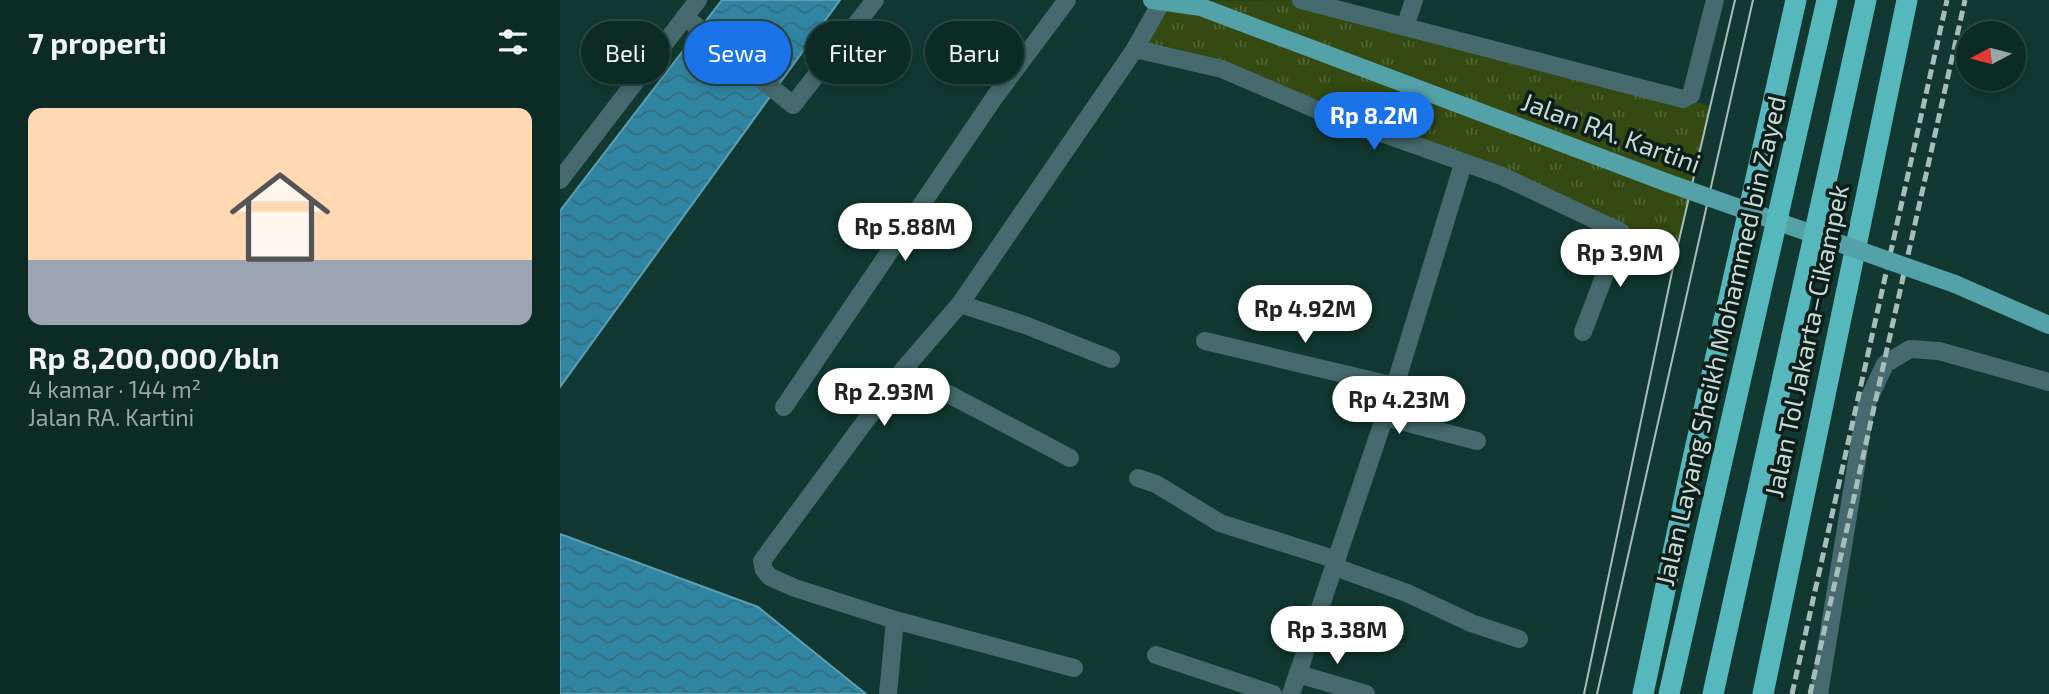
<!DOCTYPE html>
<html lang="id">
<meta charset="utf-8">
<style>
:root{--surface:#0d2b25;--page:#1b3732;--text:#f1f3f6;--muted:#9aa7a7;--line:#2d4742;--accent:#1a73e8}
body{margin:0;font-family:"Exo 2",sans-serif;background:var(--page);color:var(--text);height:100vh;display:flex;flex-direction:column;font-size:26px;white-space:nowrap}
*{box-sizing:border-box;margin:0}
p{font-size:23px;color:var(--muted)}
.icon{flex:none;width:38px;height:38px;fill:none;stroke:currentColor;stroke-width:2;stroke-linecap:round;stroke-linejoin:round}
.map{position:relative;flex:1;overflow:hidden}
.panel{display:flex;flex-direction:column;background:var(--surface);width:560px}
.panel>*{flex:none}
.hud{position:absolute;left:21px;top:21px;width:665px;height:63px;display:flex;gap:14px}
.needle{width:46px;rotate:263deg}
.buttons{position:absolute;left:1396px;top:21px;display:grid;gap:14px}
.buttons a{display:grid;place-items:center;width:70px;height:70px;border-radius:50%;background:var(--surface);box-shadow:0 4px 10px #0003,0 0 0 2px var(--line);font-size:35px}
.price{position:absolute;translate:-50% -60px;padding:0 16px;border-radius:24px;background:#fff;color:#222;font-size:23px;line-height:46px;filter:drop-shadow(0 2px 4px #0008)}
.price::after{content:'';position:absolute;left:50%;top:42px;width:21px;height:16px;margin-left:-10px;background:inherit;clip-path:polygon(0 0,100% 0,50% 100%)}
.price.active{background:var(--accent);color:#fff}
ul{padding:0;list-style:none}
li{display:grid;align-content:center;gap:14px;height:371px;padding:0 28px}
li span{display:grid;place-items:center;height:217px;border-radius:14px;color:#555}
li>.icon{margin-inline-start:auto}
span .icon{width:126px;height:126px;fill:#fffc;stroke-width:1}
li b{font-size:30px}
h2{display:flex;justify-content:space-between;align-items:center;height:84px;padding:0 28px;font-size:30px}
.tag{padding:0 24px;border-radius:32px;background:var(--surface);box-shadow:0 4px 10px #0003,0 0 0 2px var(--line);font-size:24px;line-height:63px}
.tag.active{background:var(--accent);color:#fff}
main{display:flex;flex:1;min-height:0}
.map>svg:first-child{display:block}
.grass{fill:url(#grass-tufts)}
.water{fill:url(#water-waves);stroke:#5d9fb2;stroke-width:2}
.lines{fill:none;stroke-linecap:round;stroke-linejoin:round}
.minor{stroke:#466a6d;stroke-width:18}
.major{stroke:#53a2a7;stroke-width:18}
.highway{stroke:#56b7bd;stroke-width:21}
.tram{stroke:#a7beb8;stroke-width:2}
.rail{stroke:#a7beb8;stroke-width:5;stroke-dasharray:10 5;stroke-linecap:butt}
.major-bridge{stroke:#53a2a7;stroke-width:18}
.highway-bridge{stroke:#56b7bd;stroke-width:21}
.labels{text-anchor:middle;stroke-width:7;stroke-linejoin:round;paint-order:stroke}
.street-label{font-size:26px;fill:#c7dbd5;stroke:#0d1d19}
</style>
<main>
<section class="panel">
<h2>7 properti<svg class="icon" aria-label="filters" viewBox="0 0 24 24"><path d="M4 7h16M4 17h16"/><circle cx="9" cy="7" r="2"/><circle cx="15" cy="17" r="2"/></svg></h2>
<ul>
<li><span style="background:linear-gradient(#ffd9b3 70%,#9aa5b1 0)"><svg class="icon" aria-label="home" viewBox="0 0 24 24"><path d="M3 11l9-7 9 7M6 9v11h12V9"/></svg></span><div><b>Rp 8,200,000/bln</b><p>4 kamar · 144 m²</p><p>Jalan RA. Kartini</p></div></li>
</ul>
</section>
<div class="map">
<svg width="1489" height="694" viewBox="0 0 1489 694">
<defs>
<pattern id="grass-tufts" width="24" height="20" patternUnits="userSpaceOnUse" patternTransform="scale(1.75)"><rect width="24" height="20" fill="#344a12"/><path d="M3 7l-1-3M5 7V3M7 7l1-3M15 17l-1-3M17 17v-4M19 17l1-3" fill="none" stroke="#506434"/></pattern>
<pattern id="water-waves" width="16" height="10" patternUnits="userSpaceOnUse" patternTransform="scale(1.75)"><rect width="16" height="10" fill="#3085a3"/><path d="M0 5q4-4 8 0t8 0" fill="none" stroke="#346e80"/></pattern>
</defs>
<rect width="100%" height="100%" fill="#113931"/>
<path class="grass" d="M741,0L1151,106L1116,253L752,108L575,49L602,1Z"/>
<g class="water">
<path d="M162,0H280L0,387V211Z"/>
<path d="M0,534L198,607L306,694H0Z"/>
</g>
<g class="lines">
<g class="minor">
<path d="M741,0L1123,99L1131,95L1155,0"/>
<path d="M125,17L233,105L315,0"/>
<path d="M845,27L854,0"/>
<path d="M575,49L662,69L760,111L942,176L1061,232L1023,332"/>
<path d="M0,180L138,0"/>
<path d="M400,304L465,325L551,359"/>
<path d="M645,341L835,386"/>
<path d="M343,370L510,458"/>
<path d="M224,407L434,98L507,0"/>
<path d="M825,417L917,441"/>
<path d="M578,478L596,484L660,523L777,560"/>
<path d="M775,567L847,593L911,623L959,639"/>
<path d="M596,655L713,694"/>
<path d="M514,668L335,620L235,588L210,577L204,570L202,561L343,370L400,304L575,49L602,1"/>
<path d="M738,674L806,694"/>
<path d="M328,694L335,620"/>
<path d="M731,694L835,386L903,164"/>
<path d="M1259,694L1306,405L1325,364L1350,349L1379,351L1489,382"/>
</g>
<g class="major">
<path d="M592,0L641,7L1108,183"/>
<path d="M1395,284L1489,325"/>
</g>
<g class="highway">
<path d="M1083,694L1132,463L1236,0"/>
<path d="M1203,694L1347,0"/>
</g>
<g class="tram">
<path d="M1024,694L1116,253L1175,0"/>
<path d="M1037,694L1193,0"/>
</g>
<g class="rail">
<path d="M1232,694L1387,0"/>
<path d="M1250,694L1405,0"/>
</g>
<path class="major-bridge" d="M1108,183L1395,284"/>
<g class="highway-bridge">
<path d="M1109,694L1267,0"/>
<path d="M1153,694L1306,0"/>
</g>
</g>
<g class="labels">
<g class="street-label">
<text transform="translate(1051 133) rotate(20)" y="9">Jalan RA. Kartini</text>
<text transform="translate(1161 341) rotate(-77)" y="9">Jalan Layang Sheikh Mohammed bin Zayed</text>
<text transform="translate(1247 341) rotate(-78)" y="9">Jalan Tol Jakarta–Cikampek</text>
</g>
</g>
</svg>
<div class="buttons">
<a><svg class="needle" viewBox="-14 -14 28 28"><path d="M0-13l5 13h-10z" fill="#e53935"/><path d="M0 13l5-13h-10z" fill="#9aa7a7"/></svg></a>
</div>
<b class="price active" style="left:814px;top:152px">Rp 8.2M</b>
<b class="price" style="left:345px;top:263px">Rp 5.88M</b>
<b class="price" style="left:1060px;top:289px">Rp 3.9M</b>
<b class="price" style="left:745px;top:345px">Rp 4.92M</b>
<b class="price" style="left:324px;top:428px">Rp 2.93M</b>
<b class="price" style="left:839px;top:436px">Rp 4.23M</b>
<b class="price" style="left:777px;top:666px">Rp 3.38M</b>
<div class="hud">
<a class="tag">Beli</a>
<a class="tag active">Sewa</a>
<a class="tag">Filter</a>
<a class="tag">Baru</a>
</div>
</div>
</main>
